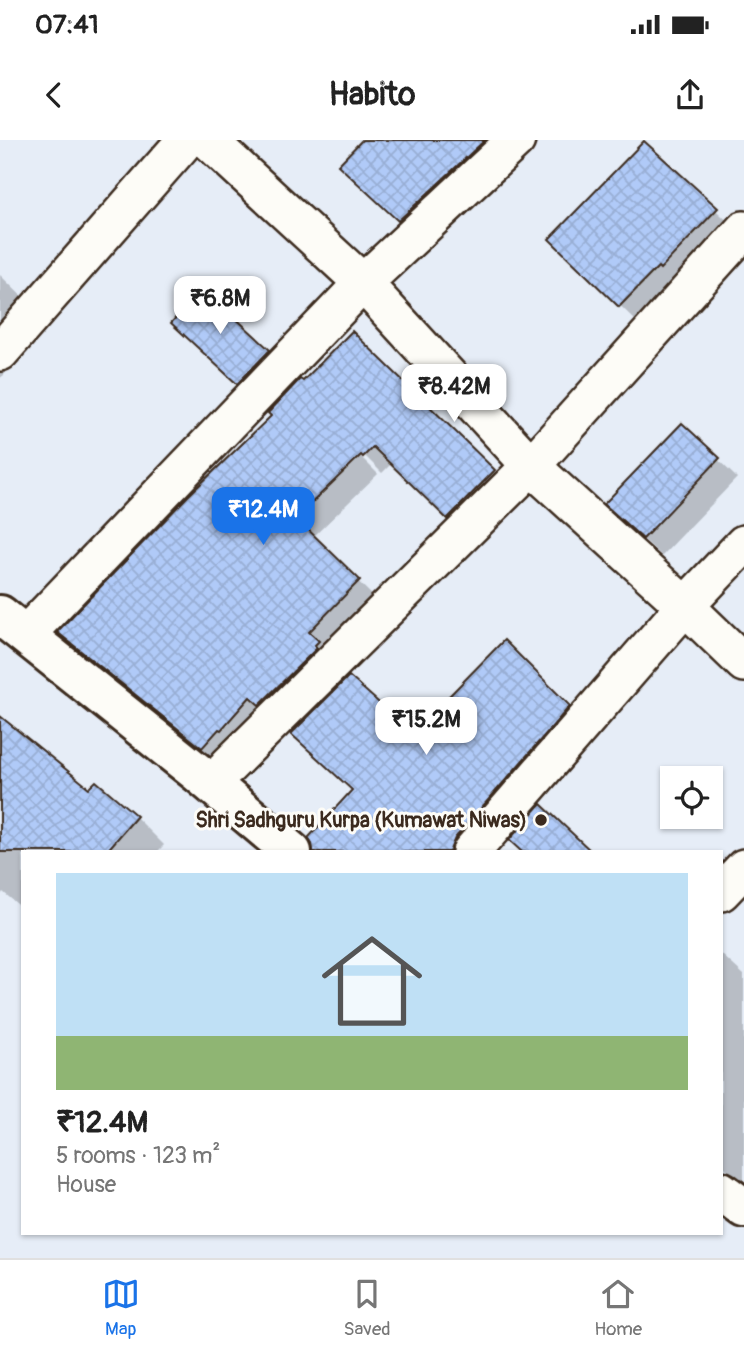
<!DOCTYPE html>
<meta charset="utf-8">
<style>
:root{--surface:#fff;--page:#f2f2f2;--text:#222;--muted:#767676;--line:#e0e0e0;--accent:#1a73e8}
body{margin:0;font-family:Pangolin,sans-serif;background:var(--page);color:var(--text);height:100vh;display:flex;flex-direction:column;font-size:26px;white-space:nowrap}
*{box-sizing:border-box;margin:0}
p{font-size:23px;color:var(--muted)}
.icon{flex:none;width:38px;height:38px;fill:none;stroke:currentColor;stroke-width:2;stroke-linecap:round;stroke-linejoin:round}
.map{position:relative;flex:1;overflow:hidden}
.panel{position:absolute;left:21px;top:710px;width:702px;height:385px;display:flex;flex-direction:column;background:var(--surface);border-radius:0px;box-shadow:0 2px 5px #0004}
.panel>*{flex:none}
.tools{position:absolute;left:660px;top:626px;display:grid;gap:14px}
.tools a{display:grid;place-items:center;width:63px;height:63px;border-radius:0px;background:var(--surface);box-shadow:0 2px 5px #0004;font-size:35px}
.price{position:absolute;translate:-50% -60px;padding:0 16px;border-radius:14px;background:#fff;color:#222;font-size:23px;line-height:46px;filter:drop-shadow(0 2px 4px #0008)}
.price::after{content:'';position:absolute;left:50%;top:42px;width:21px;height:16px;margin-left:-10px;background:inherit;clip-path:polygon(0 0,100% 0,50% 100%)}
.price.selected{background:var(--accent);color:#fff}
ul{padding:0;list-style:none}
li{display:grid;align-content:center;gap:14px;height:371px;padding:0 35px}
li+li{border-top:2px solid var(--line)}
li span{display:grid;place-items:center;height:217px;border-radius:0px;color:#555}
li>.icon{margin-inline-start:auto}
span .icon{width:126px;height:126px;fill:#fffc;stroke-width:1}
li b{font-size:30px}
.status{display:flex;justify-content:space-between;align-items:center;height:49px;padding:0 35px;background:var(--surface);direction:ltr}
.status svg{height:19px;fill:currentColor}
header{display:flex;justify-content:space-between;align-items:center;height:91px;padding:0 35px;background:var(--surface);font-size:32px;font-weight:700}
.tabs{display:flex;justify-content:space-around;align-items:center;height:98px;border-top:2px solid var(--line);background:var(--surface);font-size:19px;color:var(--muted)}
.tabs a{display:grid;justify-items:center;gap:4px}
.tabs .selected{color:var(--accent)}
.map>svg:first-child{display:block}
.shadow{fill:#0003}
.building{fill:url(#building-cross-hatch);stroke:#3b2a1e;stroke-width:2}
.lines{fill:none;stroke-linecap:round;stroke-linejoin:round}
.minor-casing{stroke:#3b2a1e;stroke-width:42}
.tertiary-casing{stroke:#3b2a1e;stroke-width:44}
.minor{stroke:#fdfcf7;stroke-width:37}
.tertiary{stroke:#fdfcf7;stroke-width:38}
.poi-dot{fill:#3b2a1e;stroke:#fdfcf7;stroke-width:2.5}
.labels{text-anchor:middle;stroke-width:6;stroke-linejoin:round;paint-order:stroke}
.poi-label{font-size:21px;font-weight:bold;fill:#3b2a1e;stroke:#fdfcf7;text-anchor:end}
</style>
<div class="status"><b>07:41</b><svg viewBox="0 0 49 12"><path d="M0 12V9h3v3zM5 12V6h3v6zM10 12V3h3v9zM15 12V0h3v12zM26 1h20v11H26zM47 4h2v5h-2z"/></svg></div>
<header><svg class="icon" aria-label="back" viewBox="0 0 24 24"><path d="M15 5l-7 7 7 7"/></svg>Habito<svg class="icon" aria-label="share" viewBox="0 0 24 24"><path d="M12 15V3M7 8l5-5 5 5M5 13v7h14v-7"/></svg></header>
<div class="map">
<svg width="744" height="1118" viewBox="0 0 744 1118">
<defs>
<pattern id="building-cross-hatch" width="8" height="8" patternUnits="userSpaceOnUse" patternTransform="scale(1.75)"><rect width="8" height="8" fill="#b0caf8"/><path d="M0 0l8 8M0 8l8-8" fill="none" stroke="#98aed4"/></pattern>
</defs>
<rect width="100%" height="100%" fill="#e6edf7"/>
<filter id="ink" filterUnits="userSpaceOnUse"><feTurbulence type="fractalNoise" baseFrequency=".0143" numOctaves="2"/><feDisplacementMap in="SourceGraphic" scale="14" xChannelSelector="R" yChannelSelector="G"/><feConvolveMatrix kernelMatrix="1 2 1 2 8 2 1 2 1" color-interpolation-filters="sRGB"/></filter>
<g filter="url(#ink)">
<g class="shadow">
<path d="M367,0H505L417,98L359,43Z"/>
<path d="M644,3L735,88L638,183L552,99Z"/>
<path d="M0,135L46,180L9,223L4,235L0,238Z"/>
<path d="M352,194L512,349L466,396L392,323L382,333L358,309L356,312L378,334L313,397L377,460L221,625L77,510L59,492L274,276Z"/>
<path d="M191,201L269,211L286,229L256,261Z"/>
<path d="M682,285L737,338L662,416L625,382Z"/>
<path d="M504,502L591,589L483,712H318L315,709L413,595Z"/>
<path d="M0,579L90,651L136,677L164,705L157,712H23V769L3,752L0,756Z"/>
<path d="M721,814L744,835V1044L721,1024Z"/>
</g>
<g class="building">
<path d="M362,0H485L398,81L338,25Z"/>
<path d="M644,1L718,68L660,129L658,127L619,167L549,99Z"/>
<path d="M203,148L270,210L237,244L171,183Z"/>
<path d="M352,191L495,330L447,379L373,307L363,317L361,315L296,378L360,440L309,492L319,501L315,505L317,508L259,565L250,557L221,590L219,589L202,608L57,492L188,356L271,276L268,273L300,239L303,241Z"/>
<path d="M682,283L720,318L643,399L604,364Z"/>
<path d="M504,500L570,566L455,698L450,710L449,712H313L312,704L308,698L352,650L291,594L349,536L413,593Z"/>
<path d="M0,576L89,648L96,641L137,676L106,712H0Z"/>
<path d="M541,664L592,712H522L509,700Z"/>
</g>
<g class="lines">
<g class="minor-casing">
<g id="minor">
<path d="M208,0L363,143L531,326L685,466L744,523"/>
<path d="M0,212L186,0"/>
<path d="M37,483L363,143L516,0"/>
<path d="M228,626L531,326L744,90"/>
<path d="M471,712L685,466L744,404"/>
<path d="M721,752L744,728"/>
</g>
</g>
<g class="tertiary-casing">
<g id="tertiary">
<path d="M0,475L198,633L292,712"/>
<path d="M721,1051L744,1068"/>
</g>
</g>
<use href="#minor" class="minor"/>
<use href="#tertiary" class="tertiary"/>
</g>
</g>
<circle class="poi-dot" cx="541" cy="680" r="7"/>
<g class="labels">
<g class="poi-label">
<text x="527" y="687">Shri Sadhguru Kurpa (Kumawat Niwas)</text>
</g>
</g>
</svg>
<div class="tools">
<a><svg class="icon" aria-label="locate" viewBox="0 0 24 24"><circle cx="12" cy="12" r="6"/><path d="M12 2v4M12 18v4M2 12h4M18 12h4"/></svg></a>
</div>
<b class="price" style="left:220px;top:196px">₹6.8M</b>
<b class="price" style="left:454px;top:284px">₹8.42M</b>
<b class="price selected" style="left:263px;top:407px">₹12.4M</b>
<b class="price" style="left:426px;top:617px">₹15.2M</b>
<section class="panel">
<ul>
<li><span style="background:linear-gradient(#bfe0f5 75%,#8fb573 0)"><svg class="icon" aria-label="home" viewBox="0 0 24 24"><path d="M3 11l9-7 9 7M6 9v11h12V9"/></svg></span><div><b>₹12.4M</b><p>5 rooms · 123 m²</p><p>House</p></div></li>
</ul>
</section>
</div>
<nav class="tabs">
<a class="selected"><svg class="icon" aria-label="map" viewBox="0 0 24 24"><path d="M3 6l6-2 6 2 6-2v14l-6 2-6-2-6 2zM9 4v14M15 6v14"/></svg>Map</a>
<a><svg class="icon" aria-label="saved" viewBox="0 0 24 24"><path d="M7 4h10v16l-5-4-5 4z"/></svg>Saved</a>
<a><svg class="icon" aria-label="home" viewBox="0 0 24 24"><path d="M3 11l9-7 9 7M6 9v11h12V9"/></svg>Home</a>
</nav>
